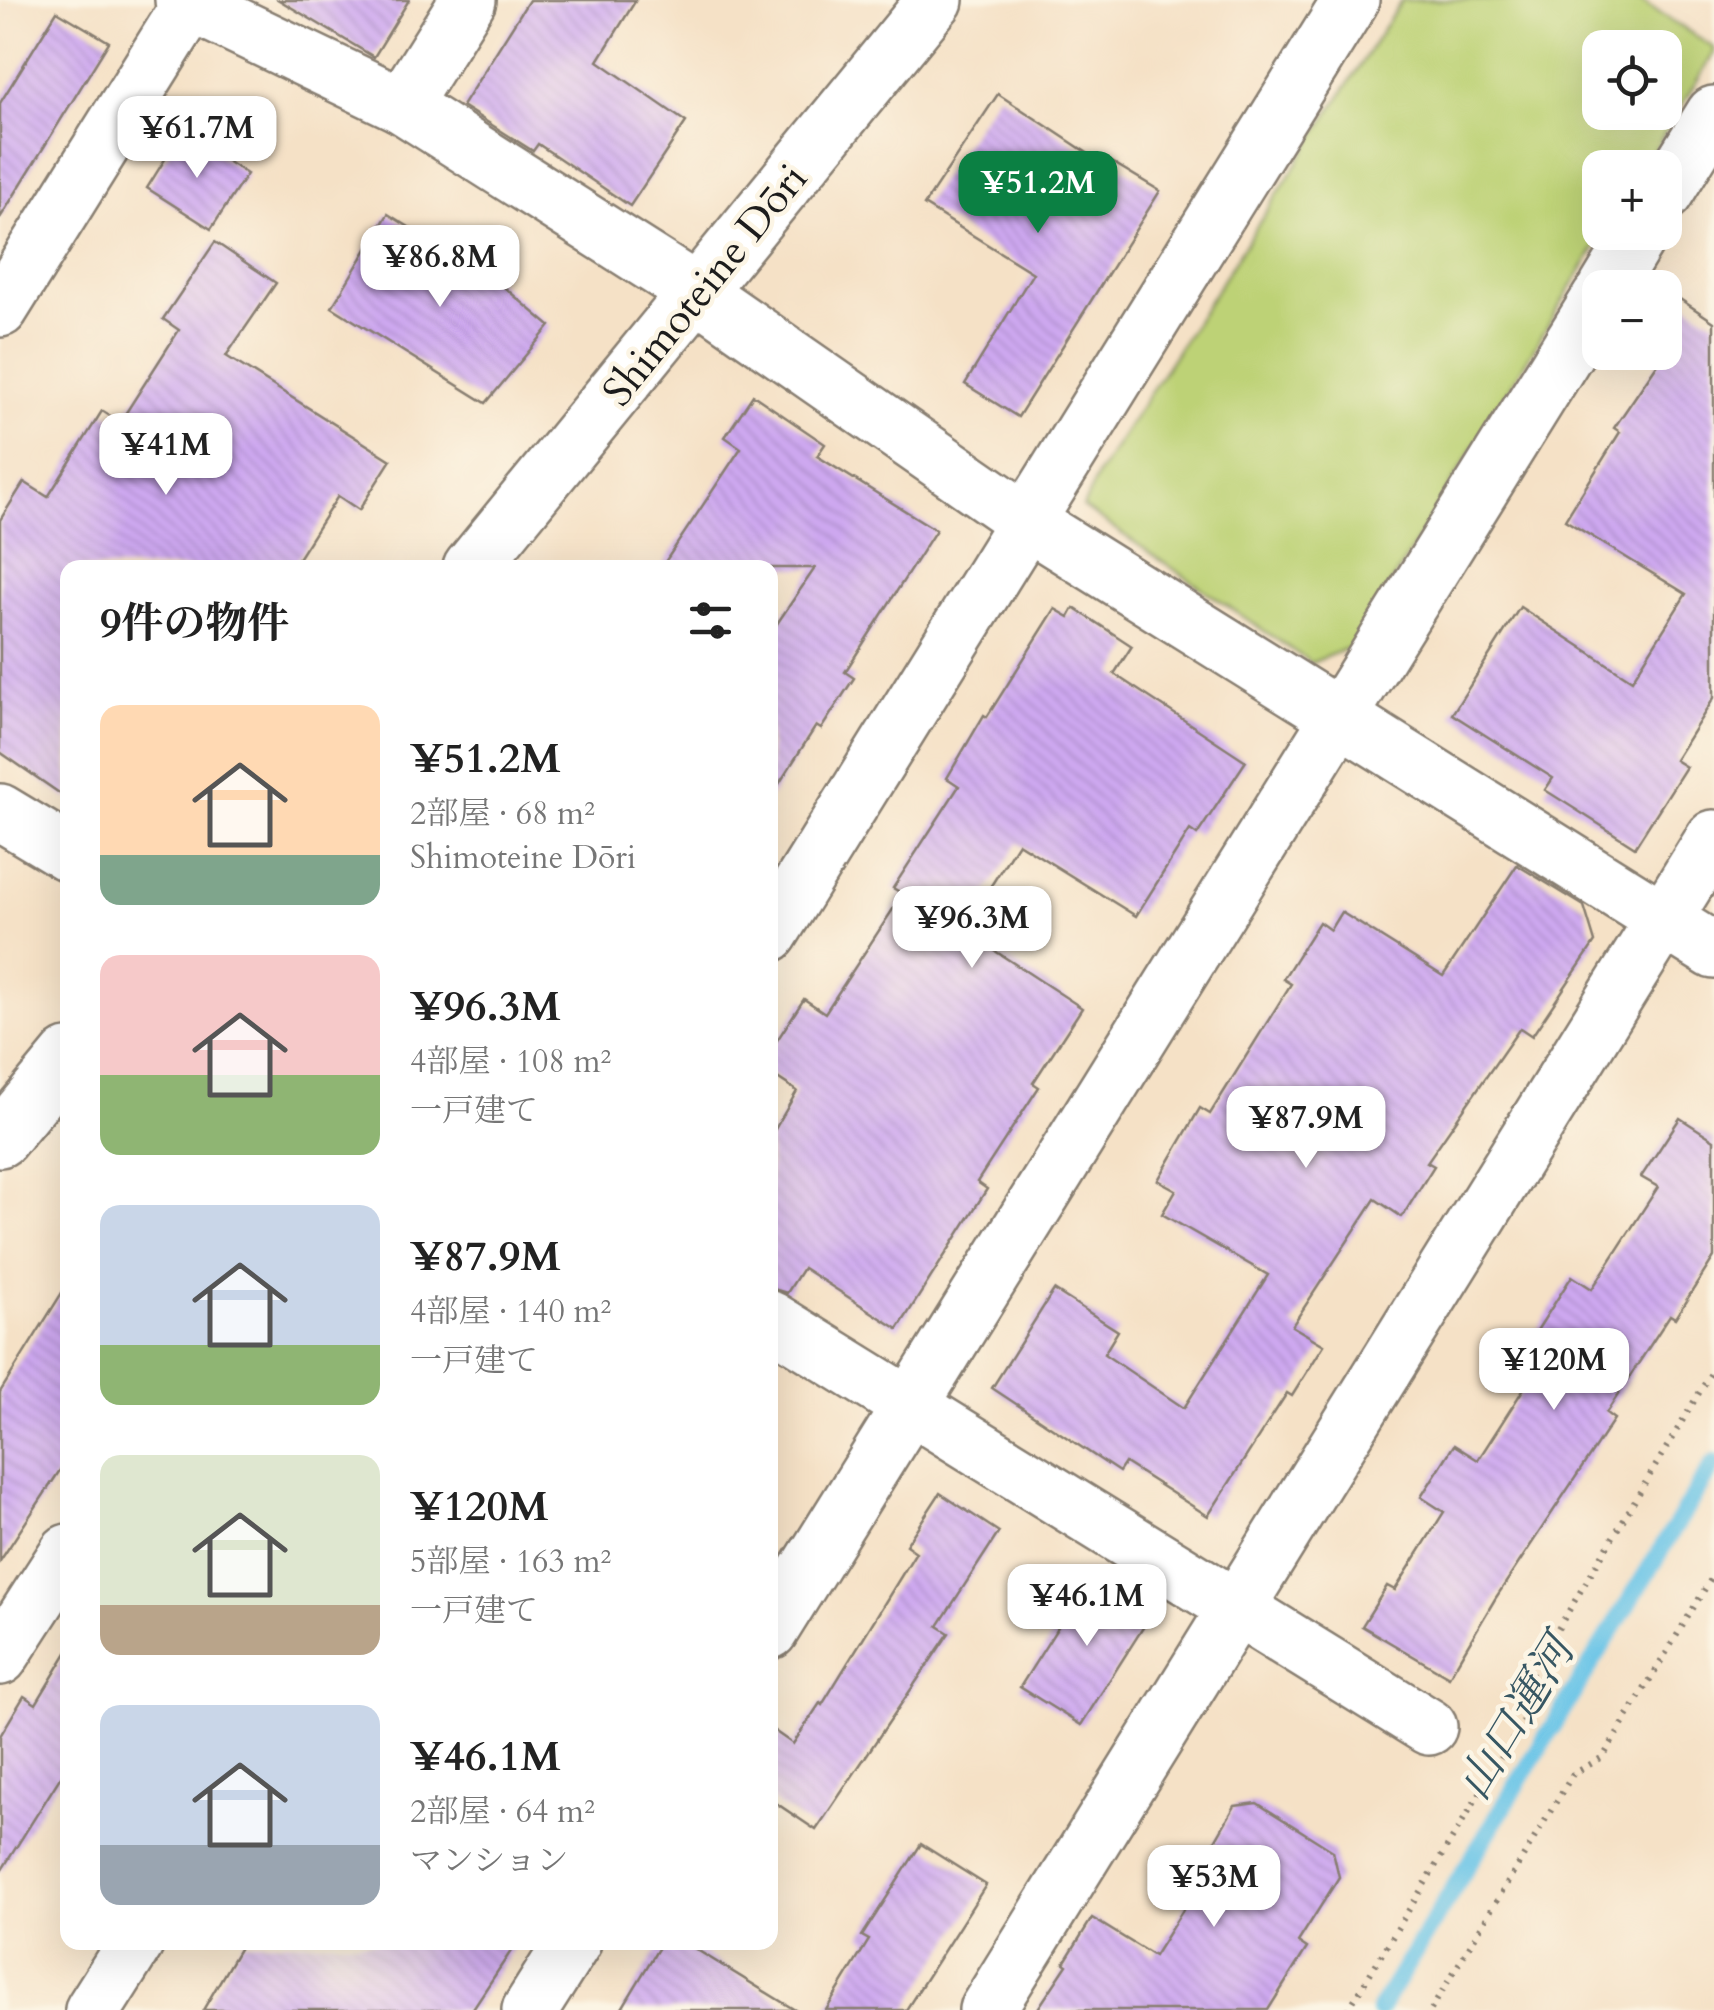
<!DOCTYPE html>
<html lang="ja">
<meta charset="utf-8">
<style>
:root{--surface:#fff;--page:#f6f6f6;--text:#222;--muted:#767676;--accent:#0b8043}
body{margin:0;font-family:Cardo,"Noto Serif JP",serif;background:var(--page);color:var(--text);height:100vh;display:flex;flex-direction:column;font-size:38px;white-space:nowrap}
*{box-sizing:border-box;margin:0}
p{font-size:32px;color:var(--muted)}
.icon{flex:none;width:55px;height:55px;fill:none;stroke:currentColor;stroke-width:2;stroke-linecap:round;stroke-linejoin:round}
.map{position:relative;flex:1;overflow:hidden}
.details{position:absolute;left:60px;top:560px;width:718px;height:1390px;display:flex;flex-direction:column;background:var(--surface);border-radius:20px;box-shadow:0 10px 40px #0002}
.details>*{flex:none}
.buttons{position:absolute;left:1582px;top:30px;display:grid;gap:20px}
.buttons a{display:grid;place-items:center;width:100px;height:100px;border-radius:20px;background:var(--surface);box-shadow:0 10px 40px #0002;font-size:50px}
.price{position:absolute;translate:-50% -85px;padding:0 22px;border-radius:20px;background:#fff;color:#222;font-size:32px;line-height:65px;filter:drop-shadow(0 2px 5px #0008)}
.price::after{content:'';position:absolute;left:50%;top:60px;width:30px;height:22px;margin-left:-15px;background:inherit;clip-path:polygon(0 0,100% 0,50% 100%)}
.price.active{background:var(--accent);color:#fff}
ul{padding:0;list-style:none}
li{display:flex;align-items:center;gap:30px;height:250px;padding:0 40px}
li span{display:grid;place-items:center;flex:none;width:280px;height:200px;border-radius:20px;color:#555}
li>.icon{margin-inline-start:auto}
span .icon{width:120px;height:120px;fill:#fffc;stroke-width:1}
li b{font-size:42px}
h2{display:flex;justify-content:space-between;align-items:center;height:120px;padding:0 40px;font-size:42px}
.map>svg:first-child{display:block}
.green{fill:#bdd276;stroke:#6c7749;stroke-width:2.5;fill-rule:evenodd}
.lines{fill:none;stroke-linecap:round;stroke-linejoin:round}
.stream{stroke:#69c4e7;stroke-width:18}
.building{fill:url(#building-back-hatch)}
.minor-casing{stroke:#887e71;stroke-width:60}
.path{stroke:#887e71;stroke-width:6;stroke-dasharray:2.5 8;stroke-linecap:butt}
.minor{stroke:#fff;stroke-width:55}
.labels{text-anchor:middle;stroke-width:9;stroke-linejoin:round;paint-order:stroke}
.street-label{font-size:42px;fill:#1c1c1c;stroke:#fcf5e5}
.water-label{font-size:45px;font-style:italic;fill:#375763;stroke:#fcf5e5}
</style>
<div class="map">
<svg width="1714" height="2010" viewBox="0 0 1714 2010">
<defs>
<pattern id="building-back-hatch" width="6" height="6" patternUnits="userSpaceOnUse" patternTransform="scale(2.5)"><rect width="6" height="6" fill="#cea8f0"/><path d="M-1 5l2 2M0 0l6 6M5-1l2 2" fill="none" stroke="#b090cd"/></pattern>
</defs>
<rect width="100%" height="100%" fill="#fcf5e5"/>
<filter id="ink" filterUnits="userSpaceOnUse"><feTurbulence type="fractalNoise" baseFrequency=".01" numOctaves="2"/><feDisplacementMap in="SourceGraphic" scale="20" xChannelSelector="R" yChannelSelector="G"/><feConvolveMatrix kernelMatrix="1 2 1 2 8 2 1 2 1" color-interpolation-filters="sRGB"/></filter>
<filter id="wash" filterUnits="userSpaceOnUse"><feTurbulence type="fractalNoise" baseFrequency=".0048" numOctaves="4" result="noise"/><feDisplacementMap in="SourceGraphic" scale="40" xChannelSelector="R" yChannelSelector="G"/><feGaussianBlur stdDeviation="2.25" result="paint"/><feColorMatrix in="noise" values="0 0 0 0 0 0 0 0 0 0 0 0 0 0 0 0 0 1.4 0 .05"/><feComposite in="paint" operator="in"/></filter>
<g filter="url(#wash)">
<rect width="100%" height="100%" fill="#f5e1c6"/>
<path class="green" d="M1402,0H1640L1714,48V53L1644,167L1600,168V232L1604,233L1353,646L1311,663L1083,507L1098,474ZM1600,48H1665V112H1600Z"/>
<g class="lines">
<path class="stream" d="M1379,2010L1714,1463"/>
</g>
<g id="blocks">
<g class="building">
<path d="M279,0H409L374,57Z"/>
<path d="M529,0H636L598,61L686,122L630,206L538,144L533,151L462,106Z"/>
<path d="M57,11L109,42L0,218V103Z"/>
<path d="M998,94L1104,164L1107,159L1160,191L1018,417L965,384L1033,273L924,205Z"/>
<path d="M182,132L247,174L211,229L147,188Z"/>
<path d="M388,214L498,282L550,326L486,403L332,307Z"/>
<path d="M215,242L276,283L226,356L391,460L359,510L338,496L292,568H68V799L0,752V520L24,482L48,497L102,411L120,422L179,330L163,319Z"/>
<path d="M1665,289L1714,322V698L1675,760L1686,767L1635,847L1545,790L1553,778L1452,714L1520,607L1632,680L1686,594L1565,520L1620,432L1614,428L1665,353Z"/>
<path d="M753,395L825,444L817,456L936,530L845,672L854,678L821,729L816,726L770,798V634L815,568H661L741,448L725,437Z"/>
<path d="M1074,608L1132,646L1114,674L1246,761L1197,835L1190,830L1136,916L1018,843L963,930L1082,1008L1033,1083L1039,1087L977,1182L987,1189L898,1329L803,1268L787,1293L770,1288V1138L797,1091L770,1073V1051L804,999L825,1013L903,894L893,888L959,786L947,778L984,715L987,717L1055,609L1069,617Z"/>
<path d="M1517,865L1584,906L1595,942L1532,1036L1520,1028L1427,1162L1434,1166L1402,1217L1375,1199L1292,1326L1324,1345L1292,1396L1287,1393L1208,1516L1125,1463L1119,1472L992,1388L1054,1290L1118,1331L1104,1354L1184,1408L1268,1275L1162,1214L1176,1190L1158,1180L1200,1108L1210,1114L1291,984L1283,979L1319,922L1330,930L1341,912L1443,976Z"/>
<path d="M1680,1118L1714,1140V1257L1675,1318L1670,1315L1606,1413L1614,1419L1495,1599L1449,1677L1362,1626L1387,1586L1395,1590L1444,1512L1421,1497L1454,1445L1478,1460L1546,1354L1529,1343L1572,1276L1592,1289L1658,1187L1641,1177Z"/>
<path d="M68,1283V1458L0,1561V1392Z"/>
<path d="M940,1493L999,1532L938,1626L949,1633L816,1830L770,1799V1728L793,1744L820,1703L822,1705L916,1552L906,1545Z"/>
<path d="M1092,1573L1153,1612L1081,1725L1020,1687Z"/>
<path d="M68,1651V1765L0,1873V1736L24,1696L36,1704Z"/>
<path d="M1257,1803L1333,1851L1339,1877L1298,1942L1307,1948L1268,2010H1037L1067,1965L1064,1963L1092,1918L1154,1956L1217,1856L1215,1841L1235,1806Z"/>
<path d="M921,1844L986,1885L906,2010H826L869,1940L862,1936Z"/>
<path d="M243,1942H517L472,2010H203Z"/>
<path d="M662,1942H684L795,2010H621Z"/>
</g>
</g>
</g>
<g filter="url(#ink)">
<use href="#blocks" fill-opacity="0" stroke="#887e71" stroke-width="2.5"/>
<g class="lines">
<g class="minor-casing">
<g id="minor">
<path d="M183,0L402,105L698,293L1029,523L1714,951"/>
<path d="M402,105L468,0"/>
<path d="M1665,193L1714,114"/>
<path d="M1607,288L1641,232"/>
<path d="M0,309L193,0"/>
<path d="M471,568L935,0"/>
<path d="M0,812L68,853"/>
<path d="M770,934L1351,0"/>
<path d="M0,1139L68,1057"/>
<path d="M770,1319L1429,1727"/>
<path d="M770,1631L1600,298"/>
<path d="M0,1657L68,1552"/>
<path d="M93,2010L136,1942"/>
<path d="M530,2010L573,1942"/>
<path d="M987,2010L1714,838"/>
</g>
</g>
<g class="path">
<path d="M1348,2010L1534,1704L1531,1674L1714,1368"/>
<path d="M1431,2010L1573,1774L1603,1757L1714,1574"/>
</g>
<use href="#minor" class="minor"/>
</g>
</g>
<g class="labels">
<g class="street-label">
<text transform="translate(704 284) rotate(-51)" y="15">Shimoteine Dōri</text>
</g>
<g class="water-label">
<text transform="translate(1515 1717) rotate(-59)" y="16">山口運河</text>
</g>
</g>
</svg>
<div class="buttons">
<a><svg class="icon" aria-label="locate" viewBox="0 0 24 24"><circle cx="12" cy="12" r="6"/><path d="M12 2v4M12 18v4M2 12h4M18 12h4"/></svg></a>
<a>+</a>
<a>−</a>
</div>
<b class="price" style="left:197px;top:181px">¥61.7M</b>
<b class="price active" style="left:1038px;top:236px">¥51.2M</b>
<b class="price" style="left:440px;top:310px">¥86.8M</b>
<b class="price" style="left:166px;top:498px">¥41M</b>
<b class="price" style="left:972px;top:971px">¥96.3M</b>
<b class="price" style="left:1306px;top:1171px">¥87.9M</b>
<b class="price" style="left:1554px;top:1413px">¥120M</b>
<b class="price" style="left:1087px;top:1649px">¥46.1M</b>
<b class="price" style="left:1214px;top:1930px">¥53M</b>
<section class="details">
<h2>9件の物件<svg class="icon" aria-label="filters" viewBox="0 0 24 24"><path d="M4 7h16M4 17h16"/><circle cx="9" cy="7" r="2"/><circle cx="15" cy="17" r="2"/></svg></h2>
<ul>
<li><span style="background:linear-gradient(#ffd9b3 75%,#7fa58c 0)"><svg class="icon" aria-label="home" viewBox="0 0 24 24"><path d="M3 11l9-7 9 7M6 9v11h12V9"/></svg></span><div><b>¥51.2M</b><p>2部屋 · 68 m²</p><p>Shimoteine Dōri</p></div></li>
<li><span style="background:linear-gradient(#f6c9c9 60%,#8fb573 0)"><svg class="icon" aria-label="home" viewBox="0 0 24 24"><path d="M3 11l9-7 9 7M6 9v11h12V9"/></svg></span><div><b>¥96.3M</b><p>4部屋 · 108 m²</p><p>一戸建て</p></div></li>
<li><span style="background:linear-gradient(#c9d6e8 70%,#8fb573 0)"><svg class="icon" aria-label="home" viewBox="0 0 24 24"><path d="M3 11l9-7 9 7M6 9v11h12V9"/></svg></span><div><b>¥87.9M</b><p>4部屋 · 140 m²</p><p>一戸建て</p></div></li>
<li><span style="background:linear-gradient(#dfe7d0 75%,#b9a48a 0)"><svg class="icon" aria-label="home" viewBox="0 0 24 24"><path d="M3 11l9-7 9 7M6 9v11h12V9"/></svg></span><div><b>¥120M</b><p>5部屋 · 163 m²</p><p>一戸建て</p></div></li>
<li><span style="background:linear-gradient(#c9d6e8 70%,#9aa5b1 0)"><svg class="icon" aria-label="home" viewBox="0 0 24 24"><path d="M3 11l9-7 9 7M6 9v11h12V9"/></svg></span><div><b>¥46.1M</b><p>2部屋 · 64 m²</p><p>マンション</p></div></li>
</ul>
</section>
</div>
